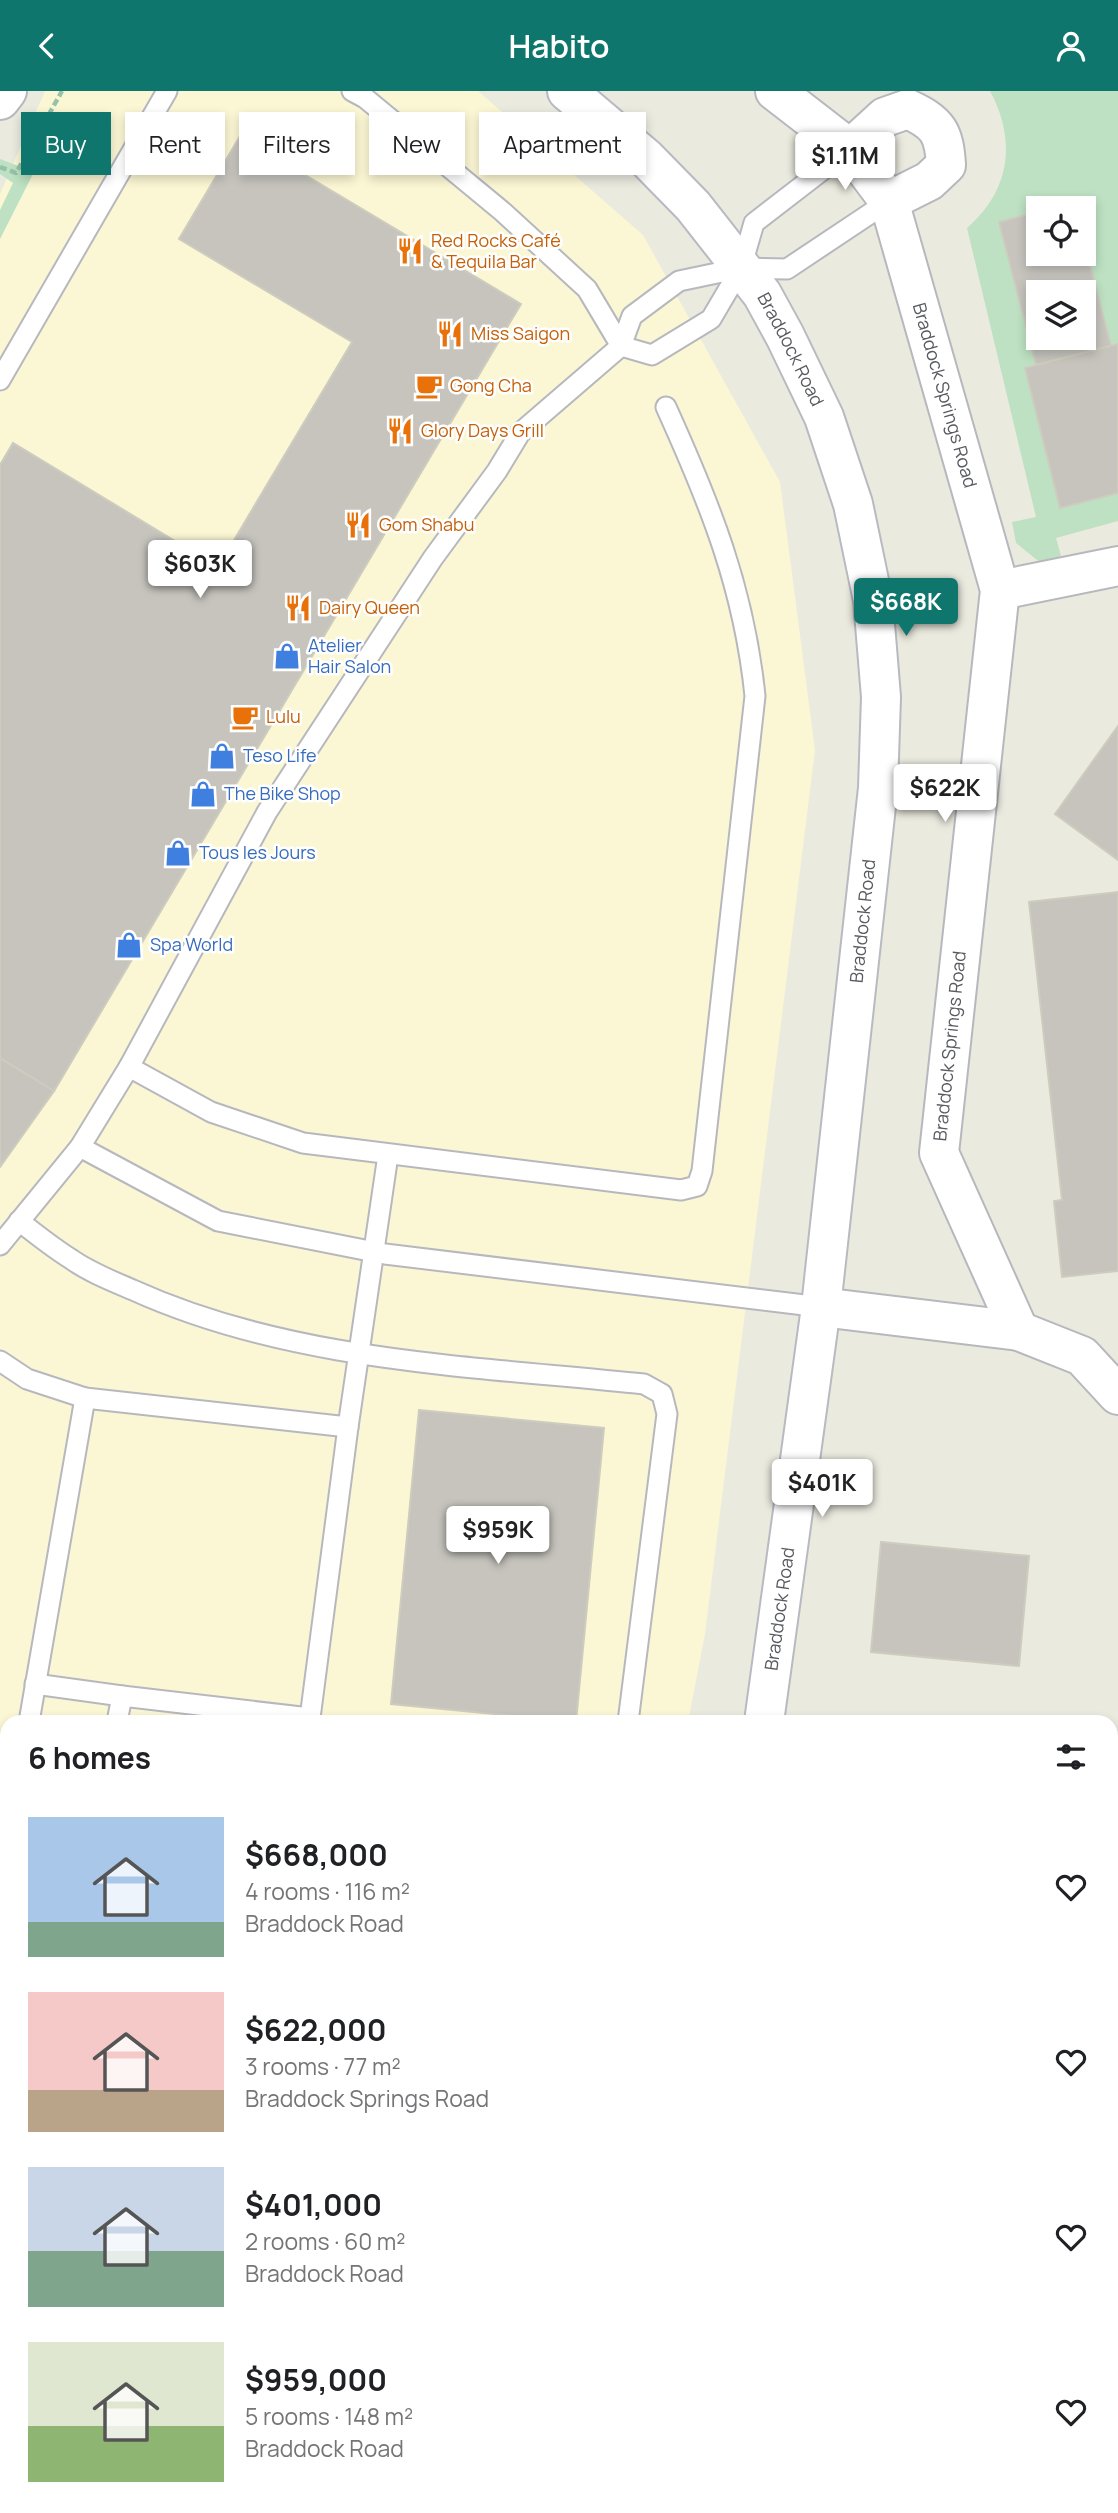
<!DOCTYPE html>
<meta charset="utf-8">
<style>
:root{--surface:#fff;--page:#f6f6f6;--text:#202124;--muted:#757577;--accent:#0f766e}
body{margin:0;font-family:Manrope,sans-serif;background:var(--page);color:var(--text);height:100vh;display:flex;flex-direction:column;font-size:26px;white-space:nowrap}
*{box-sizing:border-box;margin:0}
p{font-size:23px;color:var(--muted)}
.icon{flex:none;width:38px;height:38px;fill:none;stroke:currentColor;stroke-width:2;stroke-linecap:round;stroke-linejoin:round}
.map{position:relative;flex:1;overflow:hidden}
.panel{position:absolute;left:0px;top:1624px;width:1118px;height:798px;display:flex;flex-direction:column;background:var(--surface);border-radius:21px 21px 0 0;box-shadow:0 4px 10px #0003}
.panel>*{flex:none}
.guide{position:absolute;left:21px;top:21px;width:700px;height:63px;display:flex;gap:14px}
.fabs{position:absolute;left:1026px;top:105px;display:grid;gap:14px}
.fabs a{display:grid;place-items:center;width:70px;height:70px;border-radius:0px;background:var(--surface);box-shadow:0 4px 10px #0003;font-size:35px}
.price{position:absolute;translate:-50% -60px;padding:0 16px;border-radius:7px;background:#fff;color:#222;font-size:23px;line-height:46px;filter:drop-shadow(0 2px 4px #0008)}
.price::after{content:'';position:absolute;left:50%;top:42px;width:21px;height:16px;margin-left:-10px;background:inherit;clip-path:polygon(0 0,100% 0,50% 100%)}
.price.current{background:var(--accent);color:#fff}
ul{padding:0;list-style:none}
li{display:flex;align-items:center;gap:21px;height:175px;padding:0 28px}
li span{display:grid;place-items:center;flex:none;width:196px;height:140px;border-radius:0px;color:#555}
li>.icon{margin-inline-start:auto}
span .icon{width:84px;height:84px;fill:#fffc;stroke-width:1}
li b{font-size:30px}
h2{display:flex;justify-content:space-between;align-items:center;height:84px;padding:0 28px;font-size:30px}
.chip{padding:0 24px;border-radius:0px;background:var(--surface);box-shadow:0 4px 10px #0003;font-size:24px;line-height:63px}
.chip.current{background:var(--accent);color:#fff}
header{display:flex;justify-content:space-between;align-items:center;height:91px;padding:0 28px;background:var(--accent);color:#fff;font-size:32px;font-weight:600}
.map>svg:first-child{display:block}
.commercial{fill:#fbf7d4}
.green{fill:#bde1c2}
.building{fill:#c6c4bd;stroke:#ceccbe;stroke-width:2;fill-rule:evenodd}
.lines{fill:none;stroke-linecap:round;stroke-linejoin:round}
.lane-casing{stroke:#b7b8be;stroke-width:23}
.street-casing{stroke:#b7b8be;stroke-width:42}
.secondary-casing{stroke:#b8bac1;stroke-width:42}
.path{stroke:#97c1a9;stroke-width:4.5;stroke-dasharray:7 3.5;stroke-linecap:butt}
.lane{stroke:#fff;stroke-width:19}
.street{stroke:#fff;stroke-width:38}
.secondary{stroke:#fff;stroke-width:38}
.labels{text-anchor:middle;stroke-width:5;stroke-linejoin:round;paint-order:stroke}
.food-label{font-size:18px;fill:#c56008;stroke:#fff;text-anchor:start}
.street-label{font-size:18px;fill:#585a60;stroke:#fff}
.shop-label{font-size:18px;fill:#366cbe;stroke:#fff;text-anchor:start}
</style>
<header><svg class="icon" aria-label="back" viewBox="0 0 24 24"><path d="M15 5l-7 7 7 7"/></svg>Habito<svg class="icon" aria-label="person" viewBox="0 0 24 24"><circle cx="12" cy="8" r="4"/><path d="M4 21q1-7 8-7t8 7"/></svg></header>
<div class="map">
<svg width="1118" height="2422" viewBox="0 0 1118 2422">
<rect width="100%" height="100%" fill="#eaeadf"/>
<g class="commercial">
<path d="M45,0H478L643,144L780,391L815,659L705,1543L688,1631H7V2057L0,2056V103Z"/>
<path d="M574,2415H815L814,2422H573Z"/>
</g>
<g class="green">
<path d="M990,0H1118V253L1111,255L1083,147V117H1075L1074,112L1038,117L1036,274L1025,277L1060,416L1118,402V430L1056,447L1061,465L1042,473L1016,452L1012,431L1036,426L967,137C1010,100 1017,50 990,0Z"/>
<path d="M0,68L34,81L0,148V119L13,92L0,83Z"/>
<path d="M1118,2150V2303L1111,2301V2183Z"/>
</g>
<g class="building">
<path d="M240,45L521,213L54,1000L0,967V374L13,352L218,476L352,251L179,148Z"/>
<path d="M1038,121V163H1083V147L1111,255L1036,274L999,131ZM1038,201H1083V247H1038Z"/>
<path d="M1118,253V402L1060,417L1025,277Z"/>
<path d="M1118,635V769L1055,723Z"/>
<path d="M1118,801V1180L1062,1186L1054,1110L1062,1109L1029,811Z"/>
<path d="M0,967L54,1000L0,1076Z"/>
<path d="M419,1319L604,1337L576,1631L391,1613Z"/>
<path d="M881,1451L1029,1465L1019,1575L871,1561Z"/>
<path d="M1111,1670L1118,1673V1782L1111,1801Z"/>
<path d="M414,2415H549L547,2422H412Z"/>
<path d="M677,2415H736L735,2422H675Z"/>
</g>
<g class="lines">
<g class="lane-casing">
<g id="lane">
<path d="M352,0L365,7L503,121L587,198L621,255L652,264L711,228L741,177L754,132L850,58"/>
<path d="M0,289L167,0"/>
<path d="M129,976L211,1021L303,1052L681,1099L697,1095L702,1080L755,605C744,497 710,413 666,316"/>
<path d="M80,1056L218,1130L385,1163L821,1216"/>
<path d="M19,1130C36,1143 53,1157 71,1168C89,1181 112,1190 133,1199C292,1271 473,1275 644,1293L662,1303L667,1323L628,1631"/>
<path d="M0,1154L80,1056L129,976L267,721L433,467L497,380L520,342L621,255L632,225L679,190L741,177L787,178L889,110"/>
<path d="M0,1270L27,1288L85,1307L29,1631"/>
<path d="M85,1307L348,1336L310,1627L122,1605L117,1631"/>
<path d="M348,1336L388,1064"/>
<path d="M35,1593L122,1605"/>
<path d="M0,1768L7,1740"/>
<path d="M0,1801L7,1814"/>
<path d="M0,1851L7,1817"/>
</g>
</g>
<g class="street-casing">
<g id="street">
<path id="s1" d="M775,0L850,58L889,110L1000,499L939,1062L1019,1240L821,1216"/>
<path d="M0,9L7,0"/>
<path d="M850,58L885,26L908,18C938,32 944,41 946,74L929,90L889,110"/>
<path d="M1000,499L1118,475"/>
<path d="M1019,1240L1082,1265L1118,1304"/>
</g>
</g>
<g class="secondary-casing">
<g id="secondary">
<path id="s2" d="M567,0L646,67L693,115L762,203L785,245L824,326L853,413L873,509L881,606L878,697L821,1216L764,1631"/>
<path d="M0,2127L7,2129"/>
<path d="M1111,2365L1118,2366"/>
</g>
</g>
<path class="path" d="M0,76L16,82L62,0"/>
<use href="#lane" class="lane"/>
<use href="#street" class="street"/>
<use href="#secondary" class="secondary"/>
</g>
<defs>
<g id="restaurant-bare" transform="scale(2.1)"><path d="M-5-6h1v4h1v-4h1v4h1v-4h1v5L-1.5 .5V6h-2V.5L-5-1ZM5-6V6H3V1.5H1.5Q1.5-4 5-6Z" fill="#e8710a" stroke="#fff" stroke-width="2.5" paint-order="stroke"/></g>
<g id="cafe-bare" transform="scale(2.1)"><path d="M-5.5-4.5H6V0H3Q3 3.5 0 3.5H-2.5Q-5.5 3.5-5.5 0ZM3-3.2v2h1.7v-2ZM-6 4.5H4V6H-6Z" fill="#e8710a" stroke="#fff" stroke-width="2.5" paint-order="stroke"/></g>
<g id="shop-bare" transform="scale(2.1)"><path d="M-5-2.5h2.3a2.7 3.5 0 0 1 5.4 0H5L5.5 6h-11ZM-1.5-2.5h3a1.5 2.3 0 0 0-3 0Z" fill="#3f7fe0" stroke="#fff" stroke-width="2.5" paint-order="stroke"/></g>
</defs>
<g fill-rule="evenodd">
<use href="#restaurant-bare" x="410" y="160"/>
<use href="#restaurant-bare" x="450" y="243"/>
<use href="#cafe-bare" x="429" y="295"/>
<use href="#restaurant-bare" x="400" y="340"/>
<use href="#restaurant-bare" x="358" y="434"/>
<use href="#restaurant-bare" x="298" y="517"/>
<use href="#shop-bare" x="287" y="565"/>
<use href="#cafe-bare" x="245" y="626"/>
<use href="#shop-bare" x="222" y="665"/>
<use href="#shop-bare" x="203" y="703"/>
<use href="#shop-bare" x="178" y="762"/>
<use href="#shop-bare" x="129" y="854"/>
</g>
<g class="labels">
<g class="food-label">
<text x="431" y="156">Red Rocks Café<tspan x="431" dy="21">&amp; Tequila Bar</tspan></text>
<text x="471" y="249">Miss Saigon</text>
<text x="450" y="301">Gong Cha</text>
<text x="421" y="346">Glory Days Grill</text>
<text x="379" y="440">Gom Shabu</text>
<text x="319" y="523">Dairy Queen</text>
<text x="266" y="632">Lulu</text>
</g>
<g class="street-label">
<text dy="6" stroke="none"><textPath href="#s2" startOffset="345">Braddock Road</textPath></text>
<text dy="6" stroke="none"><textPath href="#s1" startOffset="362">Braddock Springs Road</textPath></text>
<text transform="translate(863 830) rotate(-84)" y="6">Braddock Road</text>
<text transform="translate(950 955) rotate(-84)" y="6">Braddock Springs Road</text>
<text transform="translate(780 1518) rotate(-82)" y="6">Braddock Road</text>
</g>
<g class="shop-label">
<text x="308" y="561">Atelier<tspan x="308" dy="21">Hair Salon</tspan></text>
<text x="243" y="671">Teso Life</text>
<text x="224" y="709">The Bike Shop</text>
<text x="199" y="768">Tous les Jours</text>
<text x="150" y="860">Spa World</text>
</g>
</g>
</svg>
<div class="fabs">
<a><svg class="icon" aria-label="locate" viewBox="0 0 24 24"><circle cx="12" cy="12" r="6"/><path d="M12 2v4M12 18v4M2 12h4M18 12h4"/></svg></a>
<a><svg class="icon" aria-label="layers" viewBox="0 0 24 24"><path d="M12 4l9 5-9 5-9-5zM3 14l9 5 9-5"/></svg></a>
</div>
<b class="price" style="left:845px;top:101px">$1.11M</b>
<b class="price" style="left:200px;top:509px">$603K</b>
<b class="price current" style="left:906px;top:547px">$668K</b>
<b class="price" style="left:945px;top:733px">$622K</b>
<b class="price" style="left:822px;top:1428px">$401K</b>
<b class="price" style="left:498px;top:1475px">$959K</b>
<div class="guide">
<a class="chip current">Buy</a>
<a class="chip">Rent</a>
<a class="chip">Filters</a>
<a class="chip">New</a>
<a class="chip">Apartment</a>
</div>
<section class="panel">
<h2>6 homes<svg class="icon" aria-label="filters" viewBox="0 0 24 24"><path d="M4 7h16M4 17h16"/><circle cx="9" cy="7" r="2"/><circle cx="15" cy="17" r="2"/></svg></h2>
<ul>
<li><span style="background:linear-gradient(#a9c7e8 75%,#7fa58c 0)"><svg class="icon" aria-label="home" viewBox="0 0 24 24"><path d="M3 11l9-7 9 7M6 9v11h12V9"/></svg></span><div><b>$668,000</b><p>4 rooms · 116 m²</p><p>Braddock Road</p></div><svg class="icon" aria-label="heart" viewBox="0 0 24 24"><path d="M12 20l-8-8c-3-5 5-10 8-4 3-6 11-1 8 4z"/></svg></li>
<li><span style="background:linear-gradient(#f6c9c9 70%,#b9a48a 0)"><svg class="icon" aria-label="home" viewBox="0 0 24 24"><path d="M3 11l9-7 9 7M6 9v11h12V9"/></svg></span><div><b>$622,000</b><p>3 rooms · 77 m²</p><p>Braddock Springs Road</p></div><svg class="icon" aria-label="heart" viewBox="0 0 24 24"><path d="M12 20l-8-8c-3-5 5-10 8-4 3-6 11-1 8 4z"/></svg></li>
<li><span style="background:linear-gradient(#c9d6e8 60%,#7fa58c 0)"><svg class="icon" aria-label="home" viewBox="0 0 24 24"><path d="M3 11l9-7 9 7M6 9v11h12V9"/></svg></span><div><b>$401,000</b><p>2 rooms · 60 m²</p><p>Braddock Road</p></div><svg class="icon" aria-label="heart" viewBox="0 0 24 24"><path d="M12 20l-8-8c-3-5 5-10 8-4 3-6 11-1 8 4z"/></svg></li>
<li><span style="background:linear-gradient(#dfe7d0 60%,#8fb573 0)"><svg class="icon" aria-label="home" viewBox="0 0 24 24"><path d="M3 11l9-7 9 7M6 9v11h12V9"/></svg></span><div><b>$959,000</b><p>5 rooms · 148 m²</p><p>Braddock Road</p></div><svg class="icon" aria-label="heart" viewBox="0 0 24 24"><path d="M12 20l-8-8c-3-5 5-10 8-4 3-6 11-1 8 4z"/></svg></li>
</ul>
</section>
</div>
